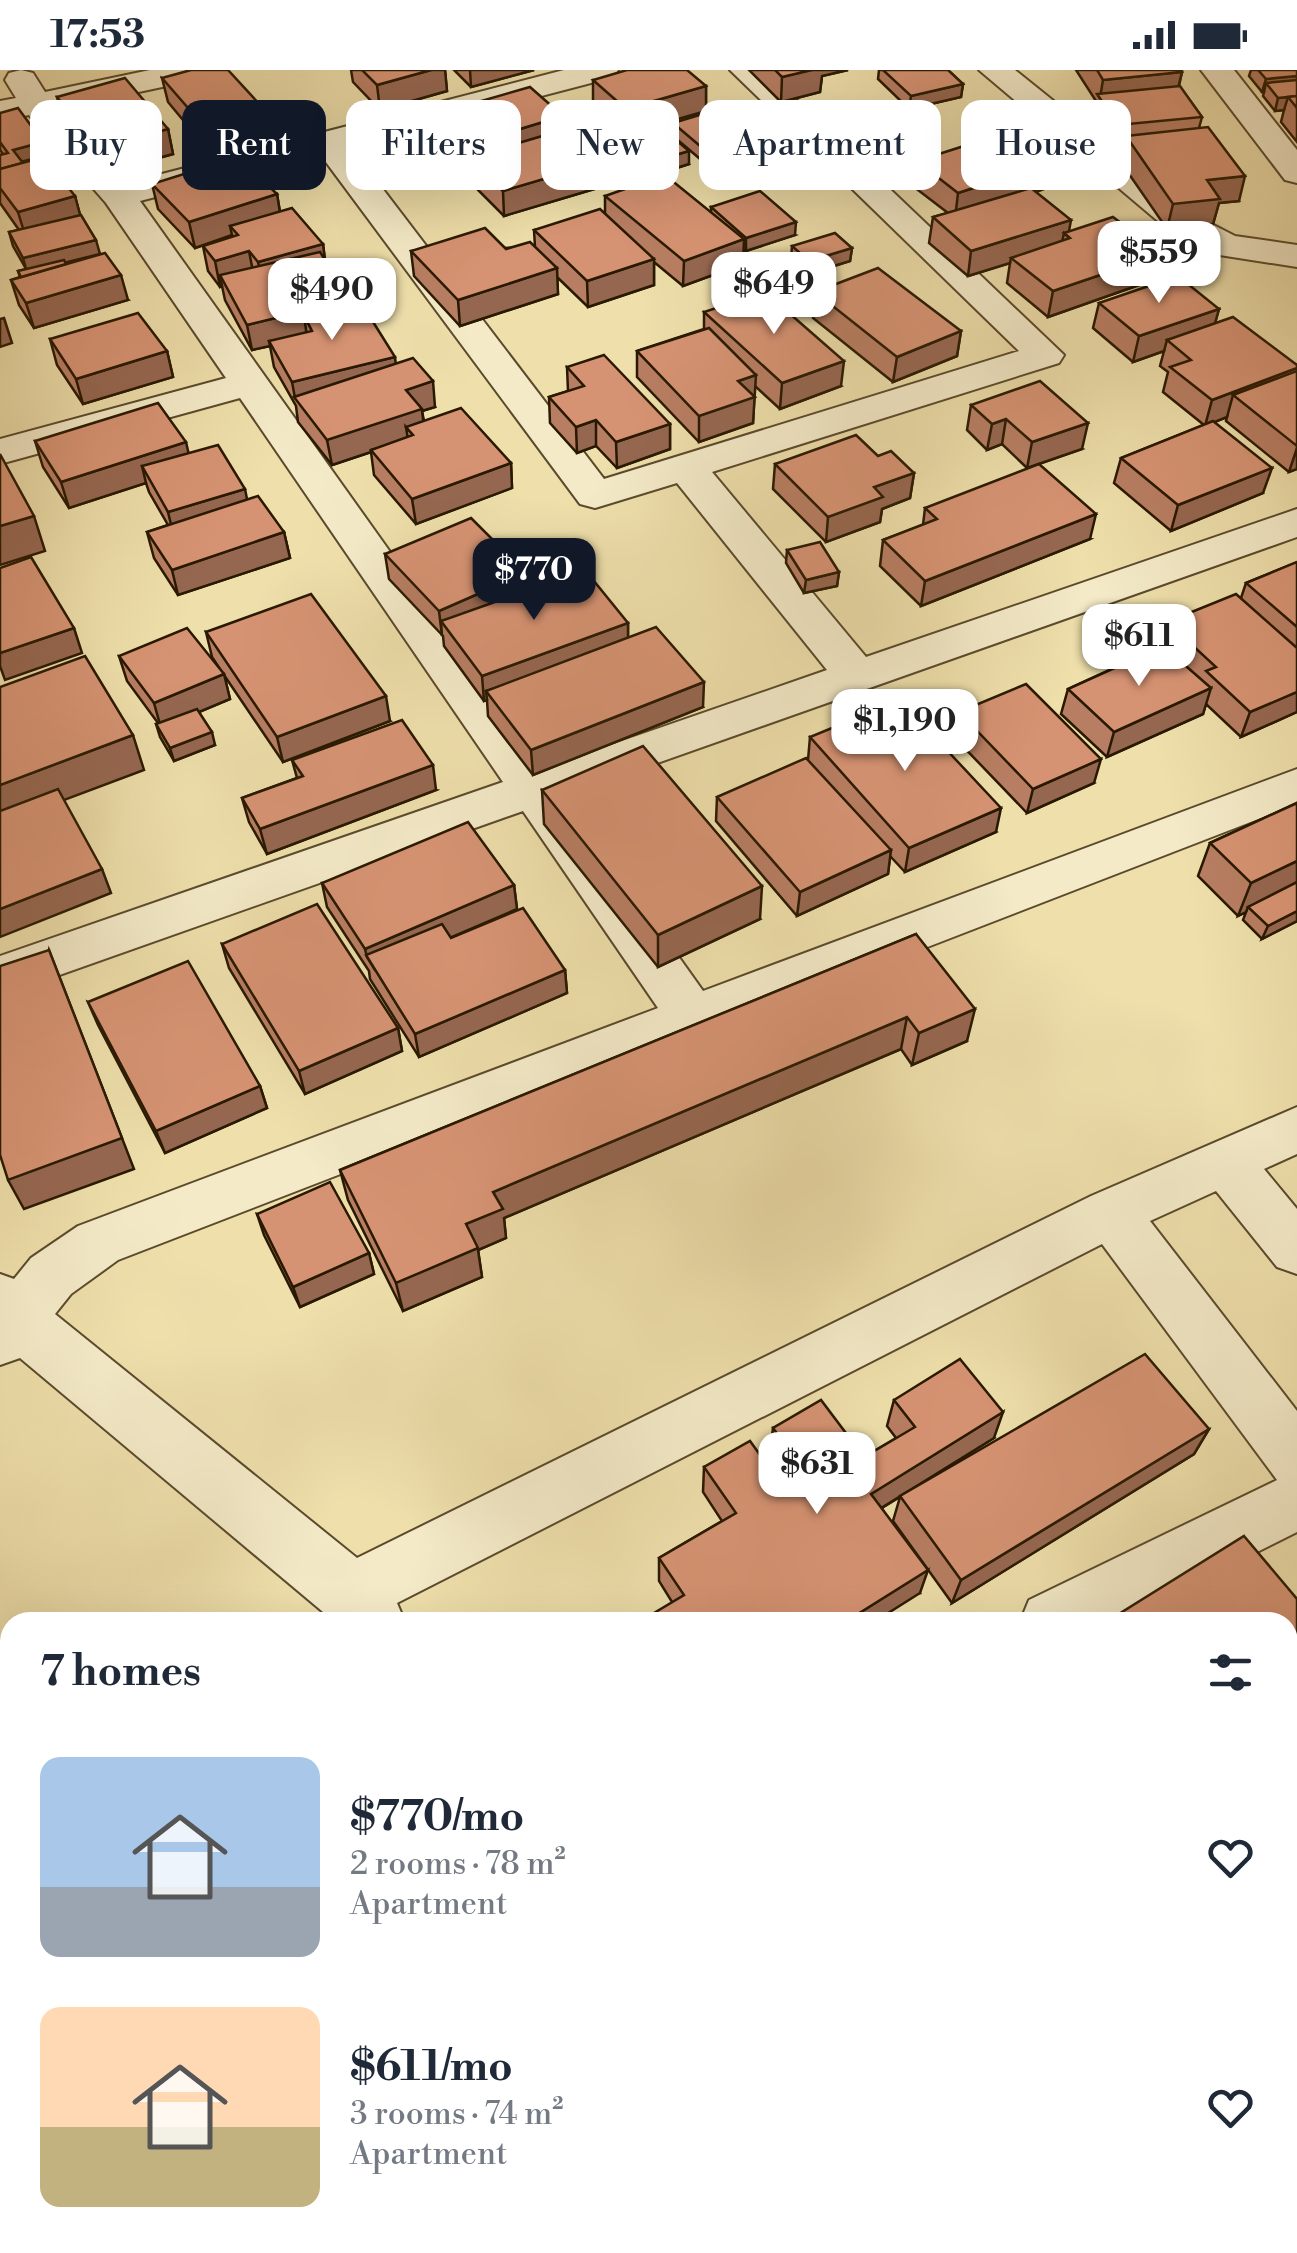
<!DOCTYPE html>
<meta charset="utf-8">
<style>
:root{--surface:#fff;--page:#f6f6f7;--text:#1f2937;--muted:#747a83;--accent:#111827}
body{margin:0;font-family:"Libre Bodoni",serif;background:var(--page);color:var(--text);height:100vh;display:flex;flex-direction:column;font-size:38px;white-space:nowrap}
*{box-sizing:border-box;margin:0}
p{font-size:32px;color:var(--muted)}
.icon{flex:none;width:55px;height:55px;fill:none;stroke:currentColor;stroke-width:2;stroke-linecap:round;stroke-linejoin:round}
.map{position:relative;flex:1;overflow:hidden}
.side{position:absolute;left:0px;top:1542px;width:1298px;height:642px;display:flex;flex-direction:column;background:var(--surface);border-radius:30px 30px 0 0;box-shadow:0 10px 40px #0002}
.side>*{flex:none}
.hud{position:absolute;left:30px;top:30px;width:1238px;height:90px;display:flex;gap:20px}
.price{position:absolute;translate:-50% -85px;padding:0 22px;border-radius:20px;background:#fff;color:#222;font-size:32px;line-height:65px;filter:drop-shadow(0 2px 5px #0008)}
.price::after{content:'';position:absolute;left:50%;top:60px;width:30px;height:22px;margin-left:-15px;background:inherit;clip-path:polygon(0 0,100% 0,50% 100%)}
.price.selected{background:var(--accent);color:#fff}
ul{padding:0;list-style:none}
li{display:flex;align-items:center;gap:30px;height:250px;padding:0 40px}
li span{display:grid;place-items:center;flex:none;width:280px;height:200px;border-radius:20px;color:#555}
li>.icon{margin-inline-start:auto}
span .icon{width:120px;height:120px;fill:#fffc;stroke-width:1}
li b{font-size:42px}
h2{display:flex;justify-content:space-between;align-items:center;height:120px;padding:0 40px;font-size:42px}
.chip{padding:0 35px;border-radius:20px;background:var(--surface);box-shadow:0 10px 40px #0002;font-size:35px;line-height:90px}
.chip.selected{background:var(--accent);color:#fff}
.status{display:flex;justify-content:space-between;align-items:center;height:70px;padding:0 50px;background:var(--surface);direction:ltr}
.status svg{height:28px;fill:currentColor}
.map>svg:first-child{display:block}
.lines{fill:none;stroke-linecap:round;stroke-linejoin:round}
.minor-casing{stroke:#5a4a2c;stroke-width:4}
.minor{fill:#f4eac8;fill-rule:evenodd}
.wall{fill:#b87e63;stroke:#291902;stroke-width:2.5}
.shaded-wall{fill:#966750;stroke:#291902;stroke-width:2.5}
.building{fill:#d69373;stroke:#291902;stroke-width:2.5}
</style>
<div class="status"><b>17:53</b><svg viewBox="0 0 49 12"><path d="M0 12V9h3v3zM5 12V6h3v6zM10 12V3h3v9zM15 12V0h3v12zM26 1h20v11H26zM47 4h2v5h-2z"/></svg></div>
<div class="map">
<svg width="1297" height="2183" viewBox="0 0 1297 2183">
<rect width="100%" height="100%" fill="#eedfab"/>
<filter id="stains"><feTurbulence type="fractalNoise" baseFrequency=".002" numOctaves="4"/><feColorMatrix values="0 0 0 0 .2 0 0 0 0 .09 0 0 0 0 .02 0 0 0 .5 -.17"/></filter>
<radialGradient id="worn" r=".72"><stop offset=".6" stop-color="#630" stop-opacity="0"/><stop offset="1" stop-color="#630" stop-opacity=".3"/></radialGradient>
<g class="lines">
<g class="minor-casing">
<g id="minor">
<path d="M21,0L33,3L45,22L150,0H213L209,7L59,39L127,113L564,0H618L614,7L350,76L604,409L1019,281L730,0H765L1064,285L1059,293L712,402L866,587L1297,439V467L564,726L703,921L1297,699V734L118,1190L71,1224L55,1244L357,1488L1091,1126L1297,1037V1084L1264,1099L1297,1139V1204L1277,1197L1216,1121L1150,1151L1297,1341V1462L1118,1552H1020L1029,1530L1277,1410L1102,1174L397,1533L405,1552H335L20,1288L0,1295V1204L14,1209L31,1188L78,1156L658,938L523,741L0,926V886L503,712L240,328L0,394V369L226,308L106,133L29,45L0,51V31L16,28L5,10L9,3ZM320,84L580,434L595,438L677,413L827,600L544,698L140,131Z"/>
<path d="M979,0H1015L1198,147L1235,166L1297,175V197L1213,184L1172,163Z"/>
<path d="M1201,0H1234L1297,80V113L1285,110Z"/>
<path d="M1297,1820V1892L1288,1895V1824Z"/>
<path d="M666,2175H754L750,2183H662Z"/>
</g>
</g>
<use href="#minor" class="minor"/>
</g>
<g class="wall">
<path d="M351,0H445L447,21L380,40L353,12Z"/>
<path d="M454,0H534L471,17Z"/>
<path d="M749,0H848L822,6L820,22L781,32Z"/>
<path d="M879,0H948L963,14L961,27L909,39L878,9Z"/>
<path d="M1076,0H1181L1182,2L1179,16L1202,47L1199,58L1239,131L1219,133L1213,154L1167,159L1120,91L1123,79L1113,80L1092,49L1096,31Z"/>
<path d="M1251,0H1297V72L1281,52L1284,40L1275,41L1263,26L1264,22H1262L1249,6Z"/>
<path d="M162,8L266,62L207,79L168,32Z"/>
<path d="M593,10L706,16V41L658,54L689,94L648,107L616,77V64L624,62L593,34Z"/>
<path d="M57,27L168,59L173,84L104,103L63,52Z"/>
<path d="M0,43L43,72L47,85L22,92L75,126L80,145L100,184L65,192L66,194L128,230L34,258L19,235L11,210L20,207L18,201L26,199L13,176L9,162L19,160L0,133V85L3,84L0,80Z"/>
<path d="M432,45L563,46L564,60L601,92V117L504,146L478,120L477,97L466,101L435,70Z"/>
<path d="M673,53L749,81L706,94L673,66Z"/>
<path d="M917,91L1052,116L1036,122L1069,162L1162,184L1156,209L1048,247L1007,213L1010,193L968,206L929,173L933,147L948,143L914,117Z"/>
<path d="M152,114L277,124L280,142L323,174L325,190L350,230V234L396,294L435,337L422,341L424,351L511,393L512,418L416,454L374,405L371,382L332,395L298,352L296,336L274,297L270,276L252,280L225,230L222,216L220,217L208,201L203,176L233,167L232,165L195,178L158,139Z"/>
<path d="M605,126L711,142V137L795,165L746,181L744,180L743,194L683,216L654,192V215L588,237L557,207L558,224L460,256L414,206L411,181L535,177L534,160L605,144Z"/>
<path d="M792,176L852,178L850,191L808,204L791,190Z"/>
<path d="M815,222L961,261L957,286L893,312L813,248Z"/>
<path d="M1099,233L1219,239L1215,253L1297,295V399L1289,402L1226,351L1227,347L1214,352L1263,423L1171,461L1114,413L1121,388L1204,355L1163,322L1168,302L1160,296L1164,281L1133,292L1093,258Z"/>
<path d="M704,242L841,316L780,339L755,316L753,353L699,372L637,307V281L704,259Z"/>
<path d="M50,269L167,281L173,307L83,334L57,295Z"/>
<path d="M567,297L670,354V379L617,398L596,376L577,383L550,353L549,327L568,321Z"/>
<path d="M971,335L1082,379L1027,398L1002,374L987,380L967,360Z"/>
<path d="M35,371L188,383L247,429L284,462L290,488L178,525L154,488L147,462L168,455L149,422L146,413L69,438L43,397Z"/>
<path d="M878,386L914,403L910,428L882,439L880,452L826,472L773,419L775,394Z"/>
<path d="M925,438L1090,469L921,536L880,496L883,470L923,455Z"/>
<path d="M787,480L839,502L837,516L804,523L786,493Z"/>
<path d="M385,484L527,521L628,553V567L703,637L533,705L488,646L487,630L484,631L444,576L443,566L389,509Z"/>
<path d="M1297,492V642L1241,667L1206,634L1203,644L1107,687L1061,644L1068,619L1160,577L1167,552L1241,528L1246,513Z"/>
<path d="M206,562L390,651L283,692L224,605L230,629L199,642L215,675L174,691L160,667L156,654L158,653L127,611L119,586L222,602L212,587Z"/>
<path d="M959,642L1094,713L1027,743L954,667Z"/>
<path d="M810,667L996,762L905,802L890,786L888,804L797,846L716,751L717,727L808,690Z"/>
<path d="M292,690L436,720L267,784L249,752L242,728L297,708Z"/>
<path d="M542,720L760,849L658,897L544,754Z"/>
<path d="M1297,733V851L1262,869L1243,850L1246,842L1238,846L1198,806L1210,773Z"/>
<path d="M322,813L514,815L517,839L451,868L565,900L567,923L419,987L370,909L369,901L327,837Z"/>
<path d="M916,864L967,971L912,995L901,979L504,1148L506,1168L478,1180L482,1207L403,1241L348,1130L340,1100Z"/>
<path d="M222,874L398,958L402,981L305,1024L229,898Z"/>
<path d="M88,932L260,1016L267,1038L165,1083L98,955Z"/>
<path d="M257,1144L369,1183L374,1204L300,1237L264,1165Z"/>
<path d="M894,1330L994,1368L905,1423L1209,1359L1194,1384L952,1533L893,1451L900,1427L882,1438L920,1523L672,1532L659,1511V1488L722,1451L703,1422L704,1397L779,1411L786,1406L770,1384L773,1358L864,1387L896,1368L887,1356Z"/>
<path d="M1297,1929V2029L1288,2013V1935Z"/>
<path d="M1297,2058V2183H1282L1277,2175H1288V2064Z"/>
<path d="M857,2175H1076L1081,2183H862Z"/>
<path d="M1084,2175H1142L1128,2183H1088Z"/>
</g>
<g class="shaded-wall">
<path d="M431,0H445L447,21L380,40L377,15Z"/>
<path d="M470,0H534L471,17Z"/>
<path d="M808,0H848L822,6L820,22L781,32L782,7Z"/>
<path d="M1182,2L1176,26L1100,28L1103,10Z"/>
<path d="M1297,6V19L1266,13L1264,22H1262L1266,9Z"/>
<path d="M963,14L961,27L909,39L911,26Z"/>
<path d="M706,16V41L626,64V39Z"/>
<path d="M1288,27L1284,40L1275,41L1278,28Z"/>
<path d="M262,37L266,62L207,79L202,54Z"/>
<path d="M563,46L564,71L512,84L505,77V89L476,95L477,97L466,101L464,76Z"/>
<path d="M168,59L173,84L104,103L98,78Z"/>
<path d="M750,67L749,81L706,94V81Z"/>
<path d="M43,72L47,85L17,93L13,80Z"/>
<path d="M689,81V94L648,107V93Z"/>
<path d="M1056,91L1052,116L955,149L958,123Z"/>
<path d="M601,92V117L504,146L503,121Z"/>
<path d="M1245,106L1239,131L1219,133L1213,154L1167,159L1173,134L1207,110Z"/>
<path d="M277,124L281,149L230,156L232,165L195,178L189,152Z"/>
<path d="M75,126L82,152L26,168L18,142Z"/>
<path d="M1071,150L1068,167L1064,163L1061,177L1011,188L1010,193L968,206L971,181Z"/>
<path d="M796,152L795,165L746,181V168Z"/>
<path d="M744,169L743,194L683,216L684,191Z"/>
<path d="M96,170L100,184L27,202L23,188Z"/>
<path d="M323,174L326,199L263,218L258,192Z"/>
<path d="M852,178L850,191L808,204L809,191Z"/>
<path d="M249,181L254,207L220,205L222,216L220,217L215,191Z"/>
<path d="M1162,184L1156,209L1048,247L1053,221Z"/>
<path d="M654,189V215L588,237L587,211Z"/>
<path d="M557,198L558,224L460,256L458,230Z"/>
<path d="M121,205L128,230L34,258L26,233Z"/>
<path d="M350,230L353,256L312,261L304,245L307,267L269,271L270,276L252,280L247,255Z"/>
<path d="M1219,239L1212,264L1167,270L1164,281L1133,292L1139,266Z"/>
<path d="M4,248L12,273L0,277V249Z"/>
<path d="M961,261L957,286L893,312L897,287Z"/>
<path d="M167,281L173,307L83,334L76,309Z"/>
<path d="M395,287L398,313L295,328L292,312Z"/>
<path d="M844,291L841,316L780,339L782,313Z"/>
<path d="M1297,298V305L1233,325L1227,347L1205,356L1212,330Z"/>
<path d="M756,305L753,353L699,372V346L738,311Z"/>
<path d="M433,311L435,337L422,341L425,364L413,365L406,357L408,370L371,380V382L332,395L327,370L406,320Z"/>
<path d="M1006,349L1002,374L987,380L992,354Z"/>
<path d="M596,350V376L577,383L576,357Z"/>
<path d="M1088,353L1082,379L1027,398L1032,372Z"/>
<path d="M670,354V379L617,398L616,372Z"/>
<path d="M186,372L192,398L142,396L146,413L69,438L61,412Z"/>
<path d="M1297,378V399L1289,402Z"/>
<path d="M511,393L512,418L416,454L412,429Z"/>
<path d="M1272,398L1263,423L1171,461L1178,435Z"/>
<path d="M914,403L910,428L882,439L880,452L826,472L828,447L874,417Z"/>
<path d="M245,419L250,444L174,467L168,442Z"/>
<path d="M1096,444L1090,469L921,536L925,511Z"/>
<path d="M34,446L45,481L0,495V456Z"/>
<path d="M284,462L290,488L178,525L172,500Z"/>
<path d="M839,502L837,516L804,523L806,510Z"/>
<path d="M526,503L527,528L441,551L442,566L439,541Z"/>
<path d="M628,553V578L486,621L487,630L484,631L482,606Z"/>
<path d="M74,558L82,583L5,610L0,596V583Z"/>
<path d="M224,604L230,629L161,658L154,633Z"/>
<path d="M704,612L703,637L533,705L531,680Z"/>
<path d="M1211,618L1203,644L1107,687L1114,662Z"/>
<path d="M1297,622V642L1241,667L1250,642Z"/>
<path d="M386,626L390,651L283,692L277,667Z"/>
<path d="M212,662L215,675L174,691L170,678Z"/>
<path d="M133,665L144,700L0,754V715Z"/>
<path d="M1101,689L1094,713L1027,743L1033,719Z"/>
<path d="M433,695L436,720L267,784L260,759Z"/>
<path d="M1001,738L996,762L905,802L909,778Z"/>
<path d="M891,780L888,804L797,846L800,822Z"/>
<path d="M1297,791V818L1248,837L1246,842L1238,846L1251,813Z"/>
<path d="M102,799L111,823L0,867V839Z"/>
<path d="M514,815L517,839L375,900L367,887L365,879Z"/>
<path d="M762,816L760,849L658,897V865Z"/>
<path d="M1297,841V851L1262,869L1268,856Z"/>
<path d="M49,880L134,1099L24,1139L8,1110Z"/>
<path d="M565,900L567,923L419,987L415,964Z"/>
<path d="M975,939L967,971L912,995L919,963Z"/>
<path d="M907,947L901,979L504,1148L506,1168L478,1180L482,1207L403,1241L396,1213L466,1154L493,1122Z"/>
<path d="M398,958L402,981L305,1024L299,1001Z"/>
<path d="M260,1016L267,1038L165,1083L156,1061Z"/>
<path d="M369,1183L374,1204L300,1237L293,1217Z"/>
<path d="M1003,1342L994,1368L865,1448L871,1424Z"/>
<path d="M1209,1359L1194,1384L952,1533L961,1510Z"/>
<path d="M928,1500L920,1523L874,1552H845Z"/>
<path d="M1297,1568V1577L1288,1583V1574Z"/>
<path d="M371,2175H380L383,2183H374Z"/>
</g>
<g class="building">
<path d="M191,0H228L262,37L202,54L162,8Z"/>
<path d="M362,0H431L377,15Z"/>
<path d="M627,0H687L706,16L626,39L593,10Z"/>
<path d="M775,0H812L782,7Z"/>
<path d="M883,0H948L963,14L911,26Z"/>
<path d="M1097,0H1181L1182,2L1103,10Z"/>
<path d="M1258,0H1297V6L1266,9Z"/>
<path d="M125,8L168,59L98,78L57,27Z"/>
<path d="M1297,10V26L1278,28L1266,13Z"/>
<path d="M1180,16L1202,47L1118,55L1097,24Z"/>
<path d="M530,17L563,46L464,76L432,45Z"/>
<path d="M1297,26V38L1288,27Z"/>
<path d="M18,38L43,72L13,80L23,93L0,99V85L8,83L0,72V43Z"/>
<path d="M716,40L750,67L706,81L673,53Z"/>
<path d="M656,53L689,81L648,93L616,64Z"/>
<path d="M1208,57L1245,106L1207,110L1220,129L1173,134L1126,66Z"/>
<path d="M566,59L601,92L503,121L476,95L512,84L505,77Z"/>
<path d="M1014,60L1056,91L958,123L917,91Z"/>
<path d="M44,87L75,126L18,142L0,118V99Z"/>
<path d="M238,87L277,124L189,152L152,114Z"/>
<path d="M665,105L744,169L684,191L605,126Z"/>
<path d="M1031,118L1071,150L971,181L933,147Z"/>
<path d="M760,121L796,152L746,168L711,137Z"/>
<path d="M292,138L323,174L258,192L249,181L215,191L203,176L238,165L230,156Z"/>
<path d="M600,139L654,189L587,211L534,160Z"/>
<path d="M81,145L96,170L23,188L9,162Z"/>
<path d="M1113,147L1162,184L1053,221L1011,188L1070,168L1064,163Z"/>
<path d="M485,158L506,179L530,172L557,198L458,230L411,181Z"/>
<path d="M835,163L852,178L809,191L792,176Z"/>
<path d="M320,182L350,230L247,255L220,205Z"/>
<path d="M105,183L121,205L26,233L11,210Z"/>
<path d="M64,190L66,194L21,207L18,201Z"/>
<path d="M878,198L961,261L897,287L815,222Z"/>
<path d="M1178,206L1219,239L1139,266L1099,233Z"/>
<path d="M765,222L844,291L782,313L704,242Z"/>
<path d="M360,231L395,287L292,312L269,271L312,261L304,245Z"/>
<path d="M138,243L167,281L76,309L50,269Z"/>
<path d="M1233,247L1297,295V298L1212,330L1170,297L1191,290L1167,270Z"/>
<path d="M709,258L756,305L738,311L755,327L699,346L637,281Z"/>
<path d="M604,285L670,354L616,372L596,350L576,357L549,327L584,316L567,297Z"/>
<path d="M413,288L433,311L406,320L422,339L327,370L294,327Z"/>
<path d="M1297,301V376L1233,325Z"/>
<path d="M1040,311L1088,353L1032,372L1006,349L992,354L971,335Z"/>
<path d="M158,333L186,372L61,412L35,371Z"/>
<path d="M461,338L511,393L412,429L371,380L413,365L406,357Z"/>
<path d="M1213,351L1272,398L1178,435L1121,388Z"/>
<path d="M856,365L878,386L891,381L914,403L874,417L883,427L828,447L775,394Z"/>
<path d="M218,375L245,419L168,442L142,396Z"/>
<path d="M0,384L34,446L0,456Z"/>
<path d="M1039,394L1096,444L925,511L883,470L937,449L925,438Z"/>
<path d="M258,426L284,462L172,500L147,462Z"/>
<path d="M471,448L526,503L439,541L385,484Z"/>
<path d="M820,472L839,502L806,510L787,480Z"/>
<path d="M31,487L74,558L0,583V498Z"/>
<path d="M1297,492V557L1246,513Z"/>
<path d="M585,500L628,553L482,606L441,551Z"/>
<path d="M311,524L386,626L277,667L206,562Z"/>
<path d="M1236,524L1297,578V622L1250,642L1206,601L1216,597L1167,552Z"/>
<path d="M656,557L704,612L531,680L486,621Z"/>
<path d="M187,558L224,604L154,633L119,586Z"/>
<path d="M1163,576L1211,618L1114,662L1068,619Z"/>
<path d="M85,586L133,665L0,715V617Z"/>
<path d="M1026,614L1101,689L1033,719L959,642Z"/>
<path d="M900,630L1001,738L909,778L810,667Z"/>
<path d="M197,639L212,662L170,678L156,654Z"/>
<path d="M402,650L433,695L260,759L242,728L303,706L292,690Z"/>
<path d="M643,676L762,816L658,865L542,720Z"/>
<path d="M806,688L891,780L800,822L717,727Z"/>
<path d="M58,719L102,799L0,839V741Z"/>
<path d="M1297,733V791L1251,813L1210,773Z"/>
<path d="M468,752L514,815L365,879L322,813Z"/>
<path d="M1297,812V841L1268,856L1248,837Z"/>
<path d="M317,834L398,958L299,1001L222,874Z"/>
<path d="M523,838L565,900L415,964L366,885L442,854L451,868Z"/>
<path d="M916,864L975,939L919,963L907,947L493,1122L503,1139L466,1154L478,1178L396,1213L340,1100Z"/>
<path d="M49,880L122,1068L8,1110L0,1085V896Z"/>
<path d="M188,891L260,1016L156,1061L88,932Z"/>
<path d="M330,1112L369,1183L293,1217L257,1144Z"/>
<path d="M1145,1284L1209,1359L961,1510L900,1426Z"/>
<path d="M960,1289L1003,1342L871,1424L928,1500L845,1552H639L684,1525L659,1488L736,1443L704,1397L750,1371L779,1411L802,1397L773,1358L821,1330L864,1387L915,1357L894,1330Z"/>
<path d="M1244,1466L1297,1529V1568L1288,1574V1552H1106Z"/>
<path d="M1297,1929V1974L1288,1958V1935Z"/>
<path d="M1297,2064V2157L1288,2141V2067V2069Z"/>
<path d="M10,2110V2175H371L374,2183H0V2115Z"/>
<path d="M865,2175H1076L1081,2183H869Z"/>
<path d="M1106,2175H1142L1128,2183H1110Z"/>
</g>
<rect width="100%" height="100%" filter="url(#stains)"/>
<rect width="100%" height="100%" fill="url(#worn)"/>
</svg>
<b class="price" style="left:1159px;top:236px">$559</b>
<b class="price" style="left:774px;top:267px">$649</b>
<b class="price" style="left:332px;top:273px">$490</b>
<b class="price selected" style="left:534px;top:553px">$770</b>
<b class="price" style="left:1139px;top:619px">$611</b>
<b class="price" style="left:905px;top:704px">$1,190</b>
<b class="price" style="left:817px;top:1447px">$631</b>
<div class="hud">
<a class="chip">Buy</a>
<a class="chip selected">Rent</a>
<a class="chip">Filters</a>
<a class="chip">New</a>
<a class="chip">Apartment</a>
<a class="chip">House</a>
</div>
<section class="side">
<h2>7 homes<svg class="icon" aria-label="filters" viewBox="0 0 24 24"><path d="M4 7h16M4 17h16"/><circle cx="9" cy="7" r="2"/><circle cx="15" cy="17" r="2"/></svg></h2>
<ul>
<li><span style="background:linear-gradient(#a9c7e8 65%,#9aa5b1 0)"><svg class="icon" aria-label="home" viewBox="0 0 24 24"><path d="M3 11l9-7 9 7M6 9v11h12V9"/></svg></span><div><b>$770/mo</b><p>2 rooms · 78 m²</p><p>Apartment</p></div><svg class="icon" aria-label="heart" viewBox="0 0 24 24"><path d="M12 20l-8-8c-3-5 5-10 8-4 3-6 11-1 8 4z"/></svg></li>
<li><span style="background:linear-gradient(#ffd9b3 60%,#c2b280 0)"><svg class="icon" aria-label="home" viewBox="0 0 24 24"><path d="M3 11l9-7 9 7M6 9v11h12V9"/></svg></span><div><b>$611/mo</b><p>3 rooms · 74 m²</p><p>Apartment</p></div><svg class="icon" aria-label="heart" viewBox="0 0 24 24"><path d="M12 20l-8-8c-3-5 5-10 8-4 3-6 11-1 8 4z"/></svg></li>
</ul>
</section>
</div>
